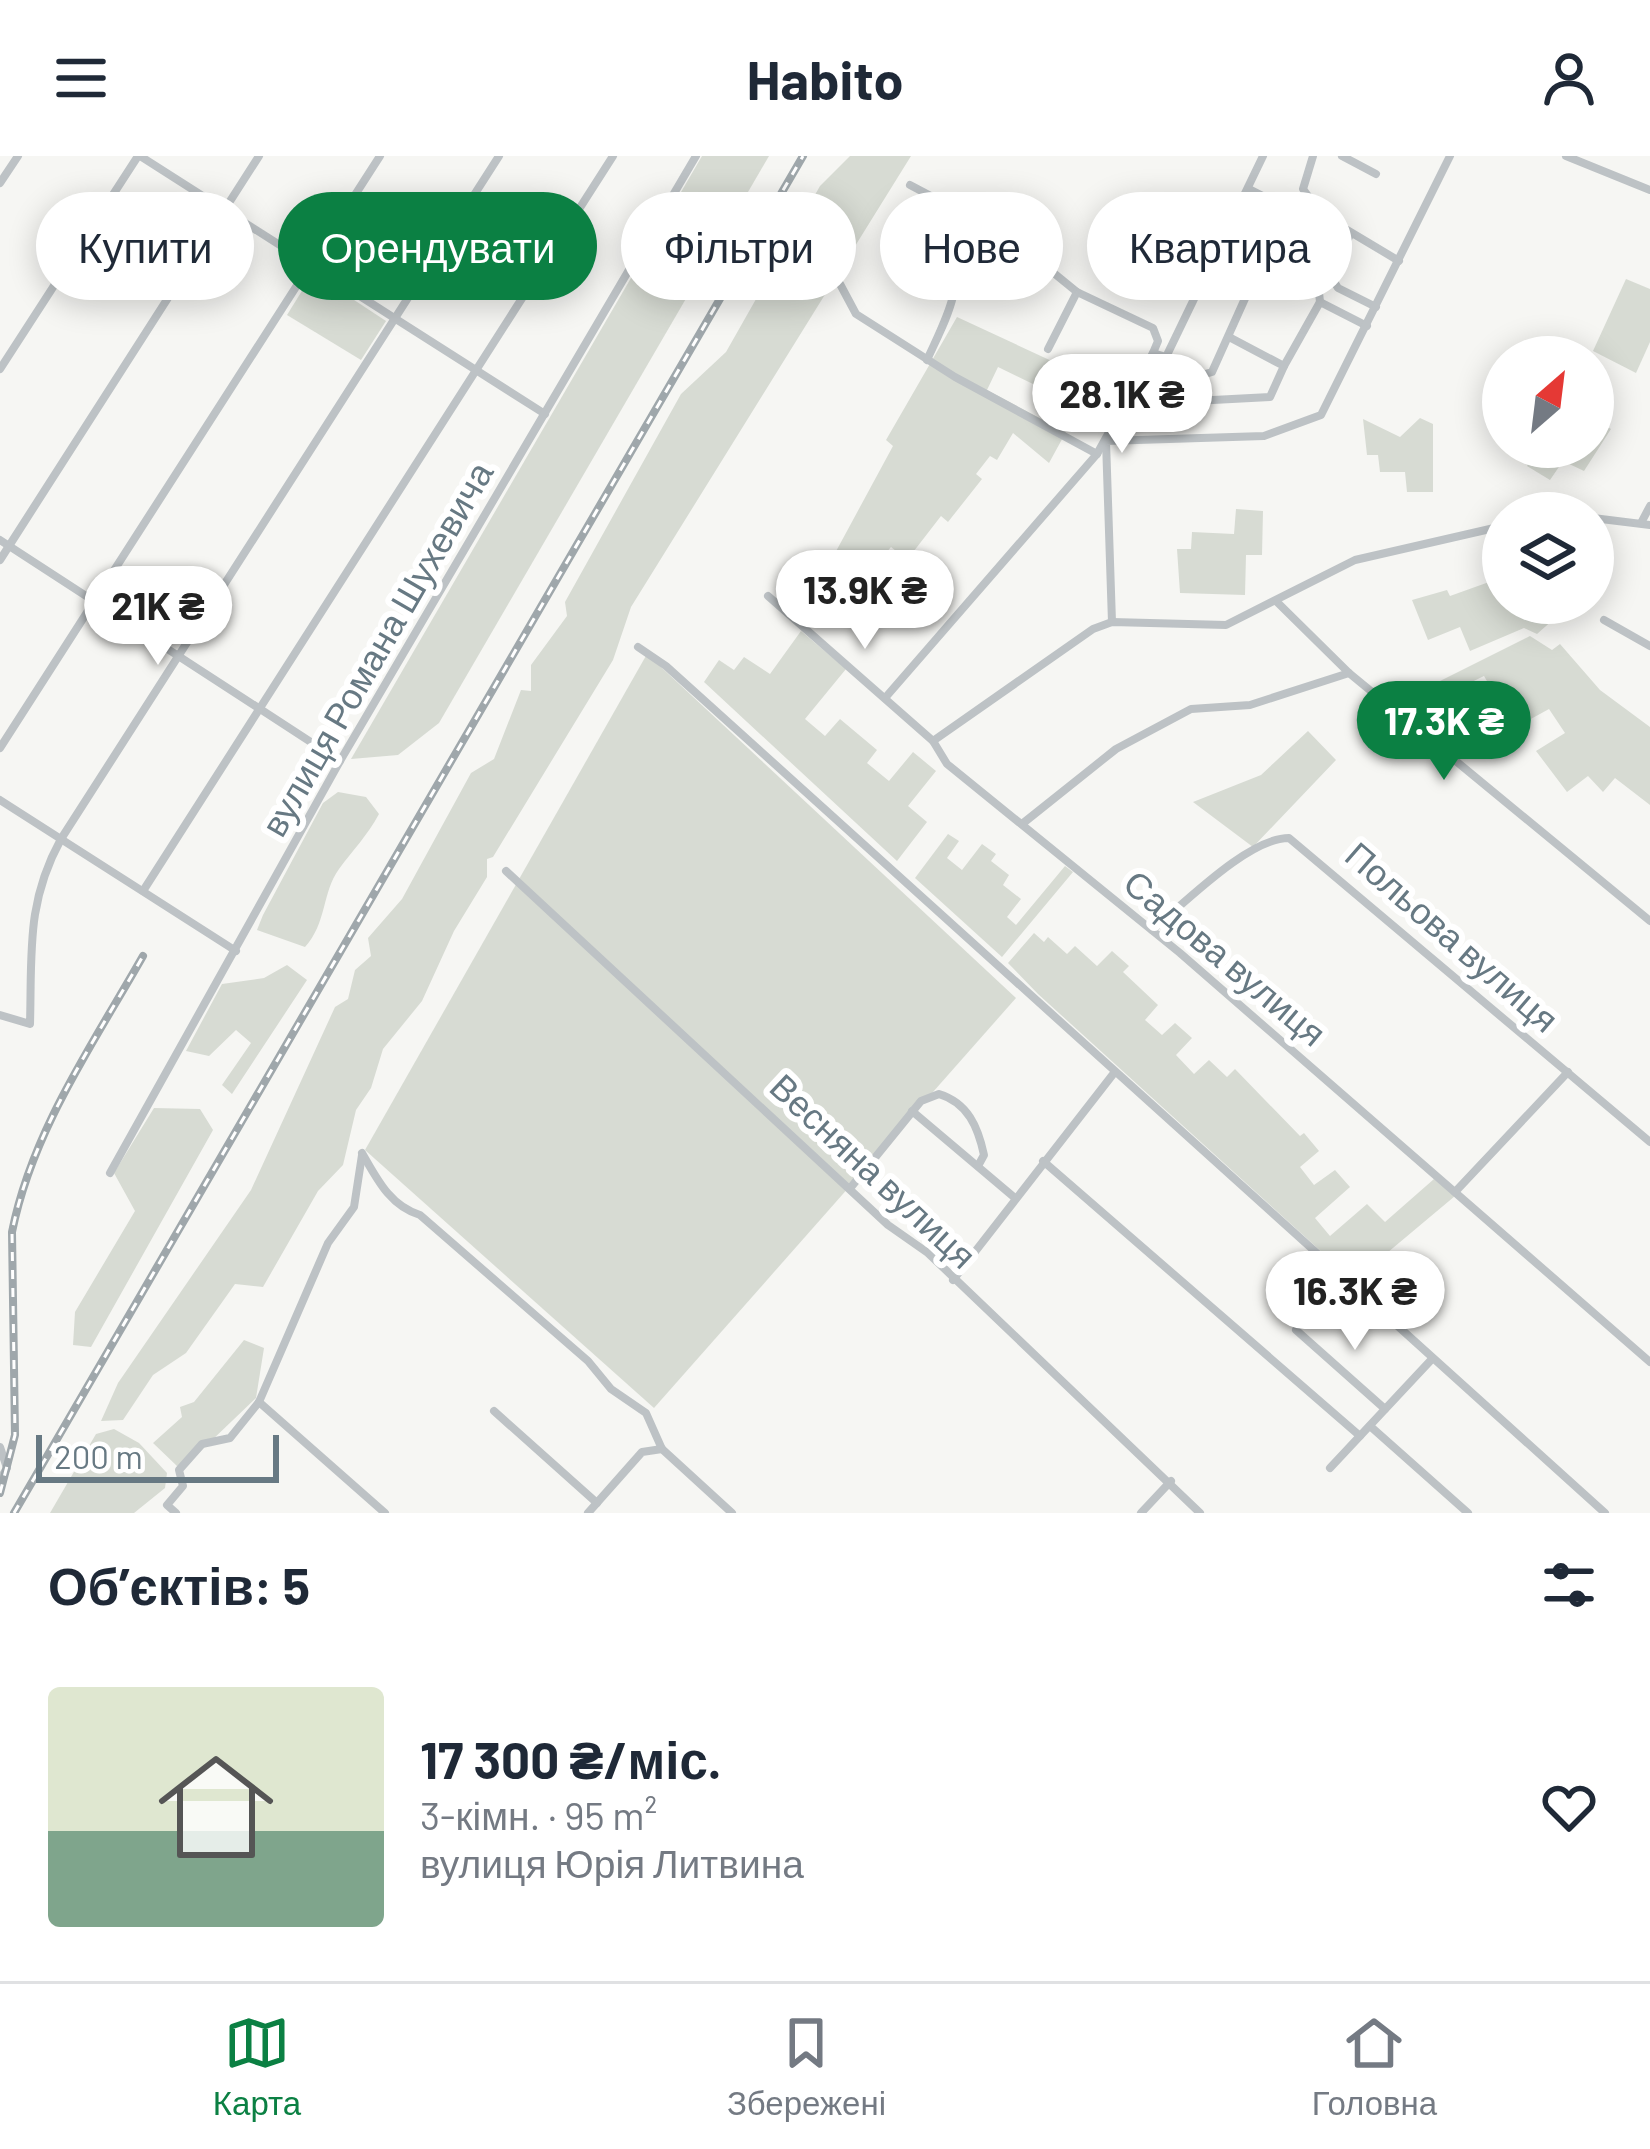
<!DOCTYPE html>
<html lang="uk">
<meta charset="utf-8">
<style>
:root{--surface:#fff;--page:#f2f2f3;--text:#1f2937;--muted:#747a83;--line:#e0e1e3;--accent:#0b8043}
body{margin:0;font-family:Barlow,sans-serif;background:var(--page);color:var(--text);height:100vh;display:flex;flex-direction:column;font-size:45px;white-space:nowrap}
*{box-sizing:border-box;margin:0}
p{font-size:39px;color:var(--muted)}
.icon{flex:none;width:66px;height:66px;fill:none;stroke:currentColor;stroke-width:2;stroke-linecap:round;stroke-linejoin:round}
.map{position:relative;height:1357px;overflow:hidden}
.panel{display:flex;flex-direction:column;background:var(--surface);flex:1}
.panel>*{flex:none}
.hud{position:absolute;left:36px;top:36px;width:1578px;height:108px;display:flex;gap:24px}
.needle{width:78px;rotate:28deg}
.controls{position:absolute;left:1482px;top:180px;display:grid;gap:24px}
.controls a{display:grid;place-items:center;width:132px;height:132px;border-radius:50%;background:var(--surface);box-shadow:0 6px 30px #0003;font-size:60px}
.scale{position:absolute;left:36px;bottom:30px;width:243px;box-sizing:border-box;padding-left:12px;border:6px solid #677983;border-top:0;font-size:33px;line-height:42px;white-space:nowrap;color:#677983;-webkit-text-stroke:9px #fff;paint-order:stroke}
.price{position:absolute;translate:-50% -102px;padding:0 27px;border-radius:42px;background:#fff;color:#222;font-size:39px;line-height:78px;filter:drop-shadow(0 3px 6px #0008)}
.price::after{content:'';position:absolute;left:50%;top:72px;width:36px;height:27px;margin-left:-18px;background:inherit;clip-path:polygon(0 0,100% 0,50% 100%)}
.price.on{background:var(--accent);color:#fff}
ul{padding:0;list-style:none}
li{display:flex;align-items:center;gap:36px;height:300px;padding:0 48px}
li span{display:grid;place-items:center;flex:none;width:336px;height:240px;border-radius:12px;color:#555}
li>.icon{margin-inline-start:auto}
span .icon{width:144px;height:144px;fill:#fffc;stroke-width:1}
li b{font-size:51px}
h2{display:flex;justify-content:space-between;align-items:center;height:144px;padding:0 48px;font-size:51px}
.tag{padding:0 42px;border-radius:54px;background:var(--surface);box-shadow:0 6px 30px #0003;font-size:42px;line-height:108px}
.tag.on{background:var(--accent);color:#fff}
header{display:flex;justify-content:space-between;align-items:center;height:156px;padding:0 48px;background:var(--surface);font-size:54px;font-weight:700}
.menu{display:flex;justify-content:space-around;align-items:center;height:168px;border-top:3px solid var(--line);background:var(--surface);font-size:33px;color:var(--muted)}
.menu a{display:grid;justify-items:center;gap:6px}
.menu .on{color:var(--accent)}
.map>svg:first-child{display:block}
.green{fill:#d7dbd3}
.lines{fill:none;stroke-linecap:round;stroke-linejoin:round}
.street{stroke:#bdc2c5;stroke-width:8}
.rail-casing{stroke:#9fa7ab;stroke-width:8}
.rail{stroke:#fff;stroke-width:3;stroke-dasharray:9;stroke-linecap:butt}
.labels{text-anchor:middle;stroke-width:12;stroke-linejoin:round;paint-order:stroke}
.street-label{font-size:36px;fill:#677983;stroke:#fff}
</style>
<header><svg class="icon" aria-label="menu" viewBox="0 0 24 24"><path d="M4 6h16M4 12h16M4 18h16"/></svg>Habito<svg class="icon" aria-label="person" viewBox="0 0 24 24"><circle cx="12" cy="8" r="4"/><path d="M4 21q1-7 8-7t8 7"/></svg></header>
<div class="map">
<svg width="1650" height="1357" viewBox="0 0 1650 1357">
<rect width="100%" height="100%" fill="#f6f6f3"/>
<g class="green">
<path d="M702,0H769L439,567L398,599L351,603Z"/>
<path d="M850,0H911L631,451L613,504L493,701L487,703V721L454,775L422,845L383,893L371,932L356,954L343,1009L318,1035L263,1131L235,1128L186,1197L153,1219L123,1264L101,1265L118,1227L251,1034L335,851L348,843L355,814L371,800L368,782L402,743L471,617L494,603L521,534L531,535V509L567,460L565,446L681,238L726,196L820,30Z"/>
<path d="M313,117L386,165L361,204L287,159Z"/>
<path d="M1626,123L1650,133V186L1636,217L1593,195Z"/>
<path d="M957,161L1084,220L1072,247L998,211L987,234L1066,276L1049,307L1013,277L997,304L990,300L976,318L982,323L948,366L941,360L907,404L891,391L876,409L893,426L858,469L814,436L893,290L886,284Z"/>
<path d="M1593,261L1611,273L1584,315L1563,305L1550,324L1527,310L1538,291H1593Z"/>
<path d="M1420,262L1433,268V336H1407L1405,316H1380L1378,299H1367L1363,263L1400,281Z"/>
<path d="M1236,353L1263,355L1262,399H1246L1245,439L1180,437L1177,393H1191L1192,376L1234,378Z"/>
<path d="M1503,421V447H1572L1537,478L1524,472L1470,495L1460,471L1428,484L1412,444L1447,434L1450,440Z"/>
<path d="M801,475L846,513L805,563L825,580L840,563L877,594L867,607L889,625L913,596L936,615L908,650L927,666L897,705L704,526L719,504L734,514L744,501L770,518Z"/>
<path d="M1530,480L1552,494L1560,488L1600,534L1650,571V649L1615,622L1603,636L1588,620L1567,636L1536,595L1565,577L1549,553L1507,576L1489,550L1498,544L1484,520L1443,540L1436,527Z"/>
<path d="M647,498L1016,842L654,1252L365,994Z"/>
<path d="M1308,575L1336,604L1253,691L1193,646L1261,619Z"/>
<path d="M338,636L366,641L379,658C367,680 353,694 339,713C322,736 327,767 305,791L257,774L263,759L323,647Z"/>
<path d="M948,678L959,685L947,702L962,714L982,688L996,698L991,705L1009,719L1003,729L1021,743L1007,761L1016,769L1065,710L1073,716L1002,801L915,722Z"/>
<path d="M1034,777L1044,786L1048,781L1067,798L1075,790L1097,810L1112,795L1129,810L1123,816L1158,849L1145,864L1162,879L1175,867L1192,882L1176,899L1194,918L1209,904L1227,921L1235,913L1300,980L1304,977L1319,995L1300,1011L1314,1029L1335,1014L1350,1031L1315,1062L1330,1080L1367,1048L1385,1066L1434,1023L1455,1040L1381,1102L1416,1137L1390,1158L1038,838L1008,807Z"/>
<path d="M287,809L307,824L232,938L222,929L251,887L236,874L209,900L186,895L222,828L264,822Z"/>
<path d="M154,952L200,953L213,974L91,1191L73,1189L75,1156L135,1055L114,1017Z"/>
<path d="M244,1184L264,1192L256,1242L186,1309L177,1310L153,1287L182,1261L180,1251L194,1246Z"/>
<path d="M114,1273L139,1287L167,1317L165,1332L134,1357H50L96,1278Z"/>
</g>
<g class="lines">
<g class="street">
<path d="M140,0L545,258"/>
<path d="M1313,0L1303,33L1322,59L1399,105"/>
<path d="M1342,0L1376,18"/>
<path d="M1566,0L1650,34"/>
<path d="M0,27L18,0"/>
<path d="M910,29L1012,83L1077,136L1153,172L1158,185L1153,197"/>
<path d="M1249,33L1298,58"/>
<path d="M1350,79L1330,119L1338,132L1376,151"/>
<path d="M1256,118L1264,106L1282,107L1318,127L1320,146"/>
<path d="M840,128L856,158L955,221L1097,298"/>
<path d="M1048,193L1077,136"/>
<path d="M1166,201L1202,219L1212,216L1256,118L1218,96"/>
<path d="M927,204C947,160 965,131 951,83L963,57"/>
<path d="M1284,210L1320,146L1367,170"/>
<path d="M0,213L138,0"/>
<path d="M1202,219L1194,245L1270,241L1284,210L1229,181"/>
<path d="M1593,362L1650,369"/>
<path d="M1641,367L1650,350"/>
<path d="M0,384L340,605"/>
<path d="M0,404L259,0"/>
<path d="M768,440L933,585L947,608L1180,797L1650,1206"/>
<path d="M1277,446L1349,517L1650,765"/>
<path d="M1604,464L1650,490"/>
<path d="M1112,466L1106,285L1264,280L1321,259L1450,0"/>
<path d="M638,491L666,510L1605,1357"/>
<path d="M885,542L1097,298L1153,197L1166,201L1263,0"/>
<path d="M933,585L1093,473L1112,466L1226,469L1355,404L1503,370"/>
<path d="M0,592L380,0"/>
<path d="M0,644L236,795"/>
<path d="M1022,668L1116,593L1191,553L1250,549L1349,517"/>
<path d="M506,715L888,1069L928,1097L1200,1357"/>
<path d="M143,735L613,0"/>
<path d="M1152,774C1184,748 1248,682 1289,682L1650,986"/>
<path d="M0,859L30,868C32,796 26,747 61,683L499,0"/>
<path d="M912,955L1015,1042"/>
<path d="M362,997C377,1023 390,1050 420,1059L588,1205L611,1233L646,1257L662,1293L732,1357"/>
<path d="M1043,1005L1360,1280"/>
<path d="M110,1017L340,605L696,0"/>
<path d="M852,1030L921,945L939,938C968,947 978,971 984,999L978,1010"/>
<path d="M1455,1036L1568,916"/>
<path d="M953,1124L1114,917"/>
<path d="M1296,1174L1385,1253"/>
<path d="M259,1246L385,1357"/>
<path d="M494,1255L597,1347"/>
<path d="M1370,1270L1468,1357"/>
<path d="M0,1291L7,1312L0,1324"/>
<path d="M1330,1312L1432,1203"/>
<path d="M176,1357L167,1349L183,1330L179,1314L202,1288L230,1282L259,1246L328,1087L354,1051L362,999"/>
<path d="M588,1357L642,1296L662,1293"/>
<path d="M1141,1357L1171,1325"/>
</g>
<g class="rail-casing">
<g id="rail">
<path d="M0,1337L15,1279L12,1076C32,975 93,888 143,800"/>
<path d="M14,1357L803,0"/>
</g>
</g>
<use href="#rail" class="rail"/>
</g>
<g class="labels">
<g class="street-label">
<text transform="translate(377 493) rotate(-60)" y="13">вулиця Романа Шухевича</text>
<text transform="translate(1452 781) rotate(41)" y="13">Польова вулиця</text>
<text transform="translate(1225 802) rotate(40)" y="13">Садова вулиця</text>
<text transform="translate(873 1015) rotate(43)" y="13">Весняна вулиця</text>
</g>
</g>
</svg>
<div class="controls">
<a><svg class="needle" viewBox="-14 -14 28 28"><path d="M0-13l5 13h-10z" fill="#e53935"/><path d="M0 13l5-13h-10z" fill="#747a83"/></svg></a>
<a><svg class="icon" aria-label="layers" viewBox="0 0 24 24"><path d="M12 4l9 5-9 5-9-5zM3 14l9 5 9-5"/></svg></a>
</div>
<div class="scale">200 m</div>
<b class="price" style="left:1122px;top:300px">28.1K ₴</b>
<b class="price" style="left:865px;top:496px">13.9K ₴</b>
<b class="price" style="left:158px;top:512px">21K ₴</b>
<b class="price on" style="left:1444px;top:627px">17.3K ₴</b>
<b class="price" style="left:1355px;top:1197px">16.3K ₴</b>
<div class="hud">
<a class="tag">Купити</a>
<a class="tag on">Орендувати</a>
<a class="tag">Фільтри</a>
<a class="tag">Нове</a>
<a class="tag">Квартира</a>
</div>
</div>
<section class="panel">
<h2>Об’єктів: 5<svg class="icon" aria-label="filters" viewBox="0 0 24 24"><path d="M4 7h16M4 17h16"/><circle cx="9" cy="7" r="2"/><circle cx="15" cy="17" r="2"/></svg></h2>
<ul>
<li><span style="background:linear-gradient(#dfe7d0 60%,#7fa58c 0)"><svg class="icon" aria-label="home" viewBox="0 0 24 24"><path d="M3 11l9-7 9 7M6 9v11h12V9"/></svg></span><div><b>17 300 ₴/міс.</b><p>3-кімн. · 95 m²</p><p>вулиця Юрія Литвина</p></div><svg class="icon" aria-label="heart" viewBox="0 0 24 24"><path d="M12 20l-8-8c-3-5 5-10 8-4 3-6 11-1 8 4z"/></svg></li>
</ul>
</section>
<nav class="menu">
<a class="on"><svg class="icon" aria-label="map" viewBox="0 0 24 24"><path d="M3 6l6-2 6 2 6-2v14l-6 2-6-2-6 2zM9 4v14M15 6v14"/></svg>Карта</a>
<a><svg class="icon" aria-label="saved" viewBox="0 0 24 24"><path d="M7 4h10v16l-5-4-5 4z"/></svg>Збережені</a>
<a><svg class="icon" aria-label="home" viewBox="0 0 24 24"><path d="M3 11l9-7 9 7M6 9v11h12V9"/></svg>Головна</a>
</nav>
